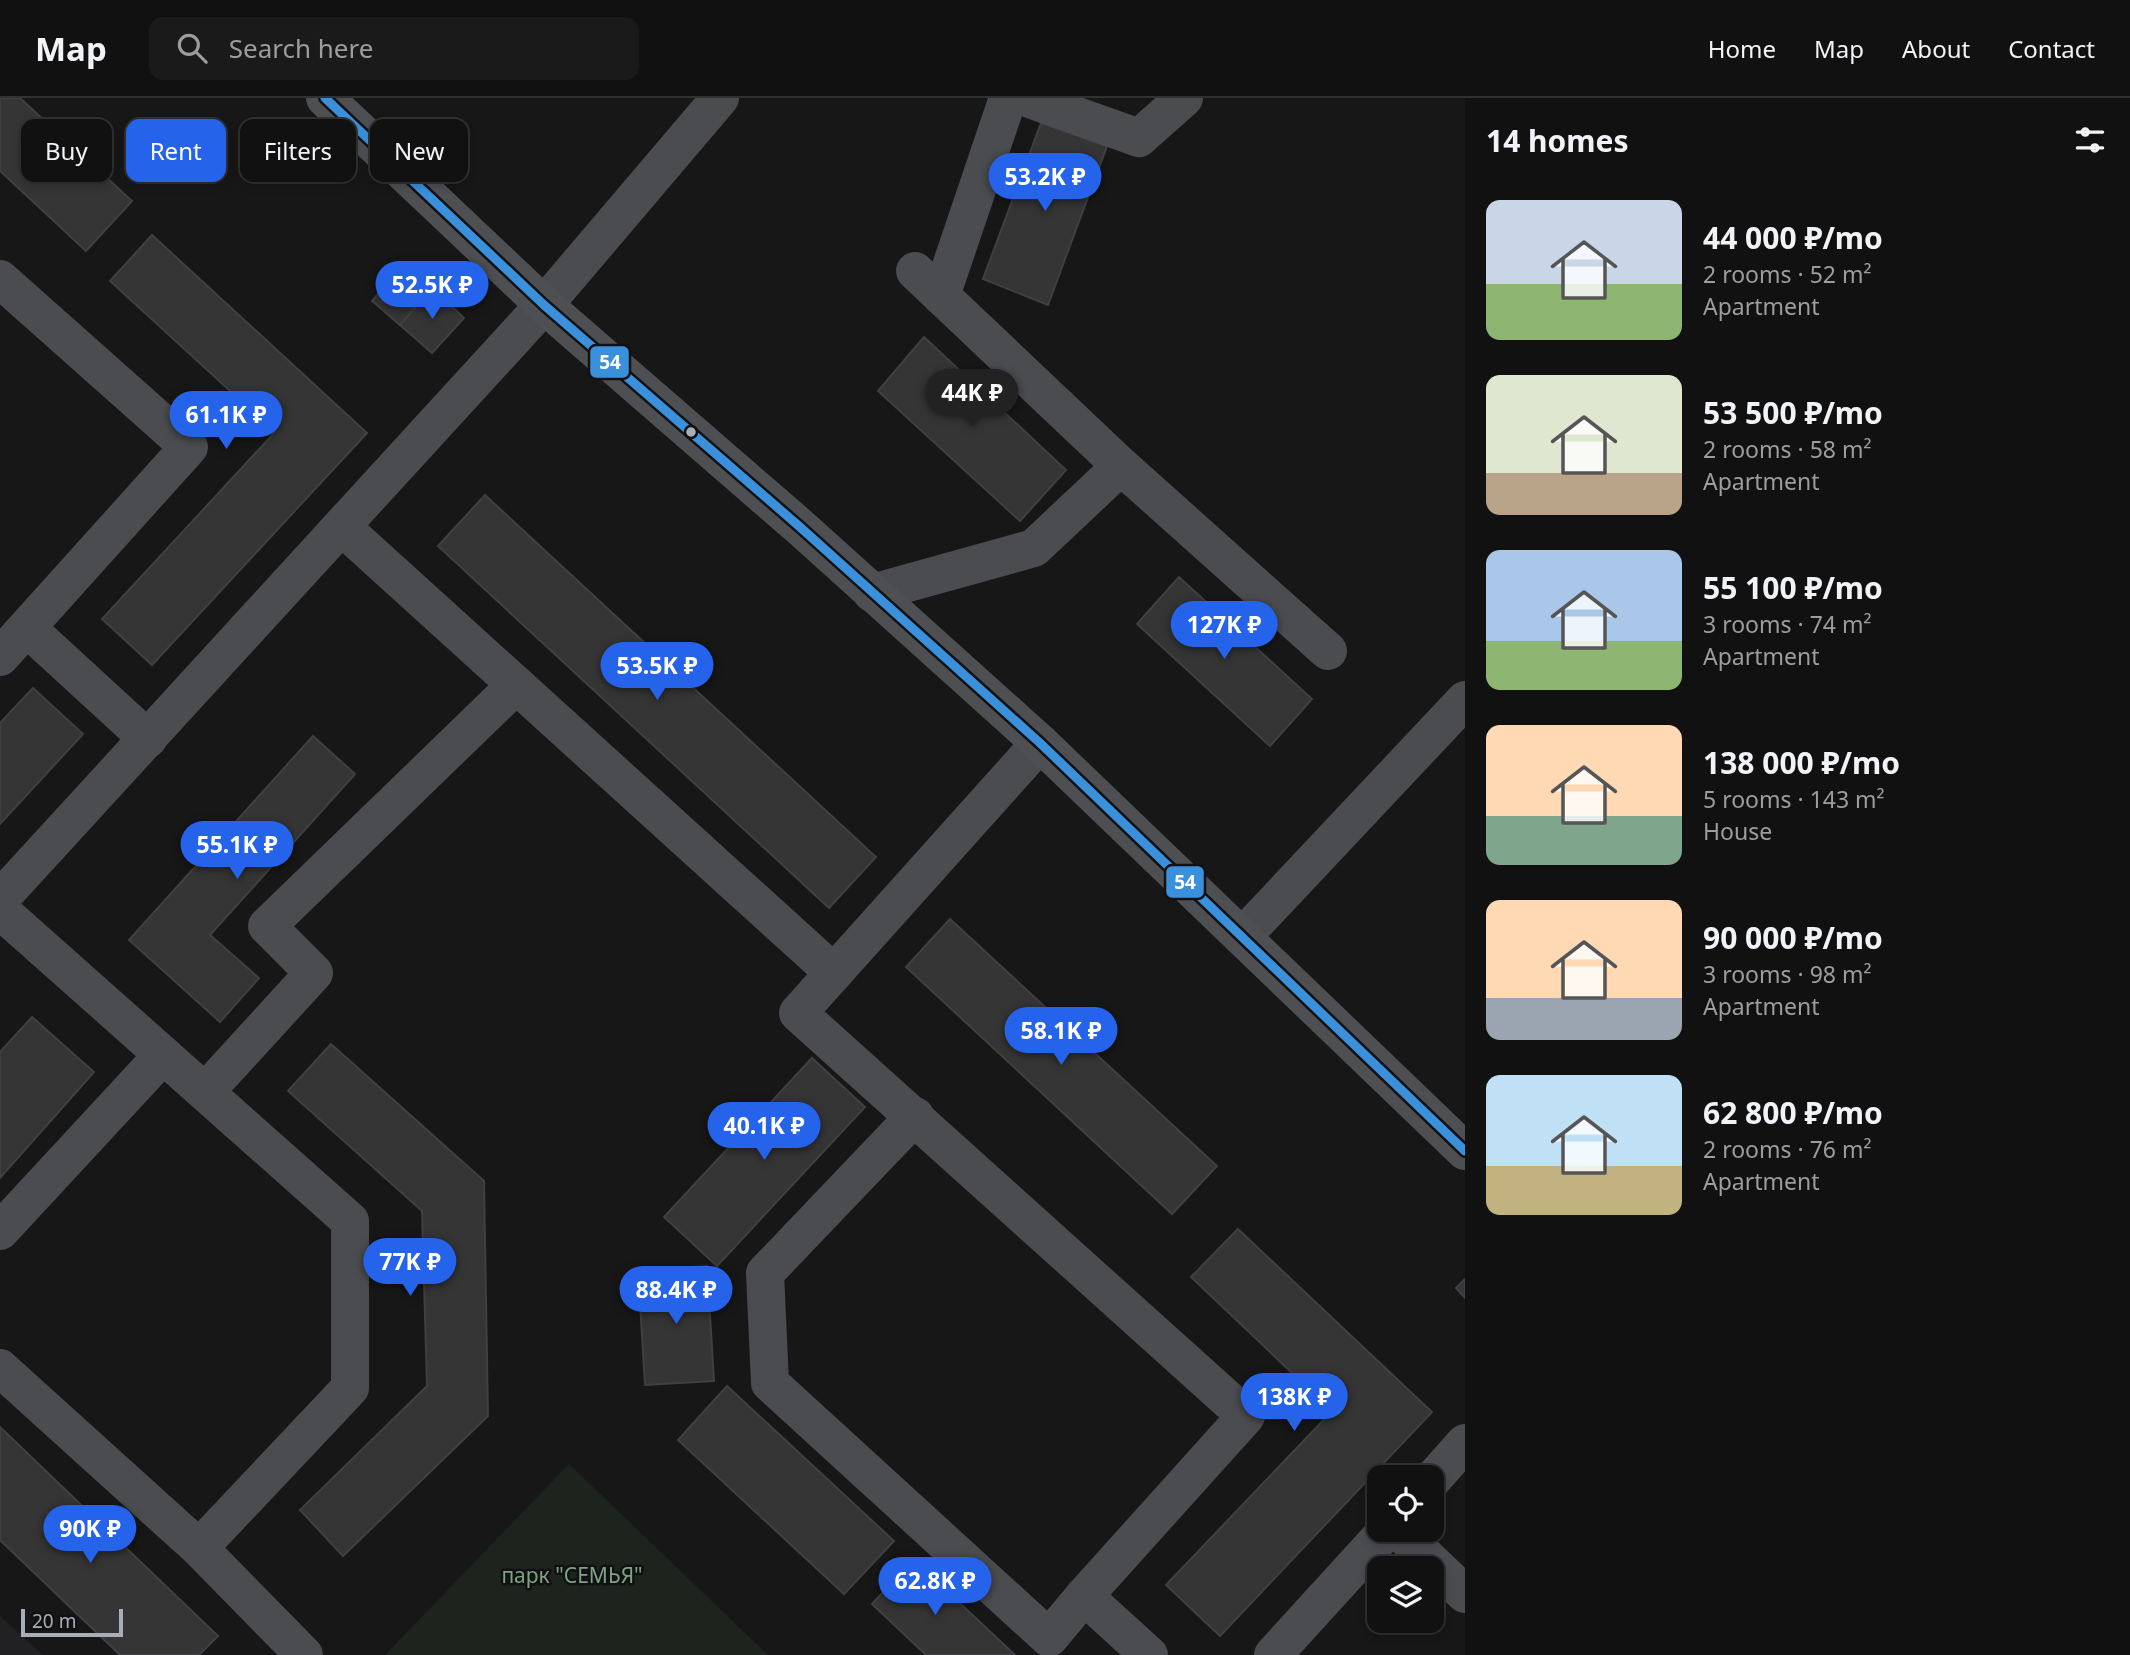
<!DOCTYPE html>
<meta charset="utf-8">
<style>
:root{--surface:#111;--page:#1a1a1a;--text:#f1f3f6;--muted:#9c9d9f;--line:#303131;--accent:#2563eb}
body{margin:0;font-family:"Noto Sans",sans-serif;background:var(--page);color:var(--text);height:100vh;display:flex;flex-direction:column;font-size:26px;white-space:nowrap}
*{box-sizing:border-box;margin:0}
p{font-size:23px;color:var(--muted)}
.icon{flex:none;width:38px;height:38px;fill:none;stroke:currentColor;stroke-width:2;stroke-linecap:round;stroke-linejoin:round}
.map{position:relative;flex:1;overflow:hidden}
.details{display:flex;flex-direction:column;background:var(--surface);width:665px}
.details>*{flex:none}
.hud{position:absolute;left:21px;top:21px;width:665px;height:63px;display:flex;gap:14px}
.fabs{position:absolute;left:1367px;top:1367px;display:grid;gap:14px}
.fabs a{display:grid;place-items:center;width:77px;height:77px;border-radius:14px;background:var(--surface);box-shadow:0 4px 10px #0003,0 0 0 2px var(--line);font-size:35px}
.scale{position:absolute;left:21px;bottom:18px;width:102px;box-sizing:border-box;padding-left:7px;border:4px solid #a8adb8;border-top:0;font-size:19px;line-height:24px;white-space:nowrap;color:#a8adb8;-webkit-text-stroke:5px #111113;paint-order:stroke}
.price{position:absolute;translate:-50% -60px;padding:0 16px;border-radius:24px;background:var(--accent);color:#fff;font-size:23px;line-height:46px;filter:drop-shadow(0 2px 4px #0008)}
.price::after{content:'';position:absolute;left:50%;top:42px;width:21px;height:16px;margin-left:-10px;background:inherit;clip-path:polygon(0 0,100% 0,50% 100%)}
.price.selected{background:#222;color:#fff}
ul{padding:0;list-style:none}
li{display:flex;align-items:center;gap:21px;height:175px;padding:0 21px}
li span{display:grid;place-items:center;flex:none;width:196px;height:140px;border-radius:14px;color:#555}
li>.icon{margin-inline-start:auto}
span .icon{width:84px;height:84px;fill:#fffc;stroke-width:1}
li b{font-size:30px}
h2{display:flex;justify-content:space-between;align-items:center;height:84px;padding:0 21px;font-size:30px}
.tag{padding:0 24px;border-radius:14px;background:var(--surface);box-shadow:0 4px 10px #0003,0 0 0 2px var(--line);font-size:24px;line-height:63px}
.tag.selected{background:var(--accent);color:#fff}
header{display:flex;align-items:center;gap:42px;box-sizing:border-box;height:98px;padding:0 35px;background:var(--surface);border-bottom:2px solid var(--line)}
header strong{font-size:33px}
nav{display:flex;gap:38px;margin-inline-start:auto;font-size:24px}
.search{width:490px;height:63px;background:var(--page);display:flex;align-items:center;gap:18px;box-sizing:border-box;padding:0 24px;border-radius:14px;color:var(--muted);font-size:26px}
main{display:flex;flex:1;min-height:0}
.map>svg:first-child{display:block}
.built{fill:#212123}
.green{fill:#1d241e}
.building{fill:#353536;stroke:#3f4043;stroke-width:2}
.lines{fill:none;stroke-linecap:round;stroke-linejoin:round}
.minor{stroke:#4b4c50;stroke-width:38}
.major{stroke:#4d4f52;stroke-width:38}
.bus-1-casing{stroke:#111113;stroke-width:14}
.bus-1{stroke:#3a90db;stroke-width:9}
.bus-dot{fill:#a8adb8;stroke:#111113;stroke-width:2.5}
.labels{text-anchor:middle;stroke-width:5;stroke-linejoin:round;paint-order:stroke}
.park-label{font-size:21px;fill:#7fa381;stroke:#111113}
.line-badge{stroke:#111113;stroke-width:2.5}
.badge-label{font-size:19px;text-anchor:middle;font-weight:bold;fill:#fff}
</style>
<header>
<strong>Map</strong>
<div class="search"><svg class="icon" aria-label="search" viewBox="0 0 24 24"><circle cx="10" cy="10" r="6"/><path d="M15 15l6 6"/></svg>Search here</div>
<nav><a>Home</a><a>Map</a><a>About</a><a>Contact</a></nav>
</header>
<main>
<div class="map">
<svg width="1465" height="1557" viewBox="0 0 1465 1557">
<rect width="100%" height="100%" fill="#171717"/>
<path class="built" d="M0,1518L43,1557H0Z"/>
<path class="green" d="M569,1366L768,1557H385Z"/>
<g class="building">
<path d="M0,0H20L132,103L86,153L0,73Z"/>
<path d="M1041,25L1107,48L1048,207L983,181Z"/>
<path d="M152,137L367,335L152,567L102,521L275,334L110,183Z"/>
<path d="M405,165L432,189L400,227L372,203Z"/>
<path d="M433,190L464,220L432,255L400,227Z"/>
<path d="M924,239L1066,372L1020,423L878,293Z"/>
<path d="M485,397L876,759L829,810L438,448Z"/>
<path d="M1179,479L1312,601L1270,648L1137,526Z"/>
<path d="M33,590L83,636L0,726V625Z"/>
<path d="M313,638L355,676L210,837L259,880L220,924L129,842Z"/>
<path d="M950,821L1217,1068L1172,1116L906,869Z"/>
<path d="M32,919L94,974L0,1080V954Z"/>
<path d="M331,946L484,1083L488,1318L343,1458L300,1412L427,1288L422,1113L288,993Z"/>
<path d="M812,960L865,1009L717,1168L664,1119Z"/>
<path d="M1238,1131L1432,1314L1220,1538L1166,1487L1332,1313L1191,1179Z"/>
<path d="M707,1168L714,1283L645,1287L638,1172Z"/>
<path d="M1465,1181V1200L1456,1190Z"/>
<path d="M727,1288L894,1443L844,1496L678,1342Z"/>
<path d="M0,1329L218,1538L199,1557H120L0,1442Z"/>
<path d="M914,1462L1015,1557H926L872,1506Z"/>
</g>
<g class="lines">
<g class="minor">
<path d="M1027,0L1139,40L1184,0"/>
<path d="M0,181L189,349L0,559"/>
<path d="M941,198L1008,0"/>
<path d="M1121,368L1328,553"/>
<path d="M342,429L834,875"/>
<path d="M872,495L1034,450L1121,368L915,173"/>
<path d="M27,530L148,641"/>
<path d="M1040,645L798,915L1246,1318L1084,1498L1149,1557"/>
<path d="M0,801L544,207L720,0"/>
<path d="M0,812L350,1123V1290L199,1450L0,1270"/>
<path d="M1242,839L1465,602"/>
<path d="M205,994L314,875L267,828L516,587"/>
<path d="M915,1018L765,1175L770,1285L1049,1540L1084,1498"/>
<path d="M0,1133L163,957"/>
<path d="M1432,1382L1465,1345"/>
<path d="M1398,1432L1465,1496"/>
<path d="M199,1450L304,1557"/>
<path d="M1273,1557L1387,1432"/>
</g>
<path class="major" d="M325,0L544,207L800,429L1040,645L1465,1053"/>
<g class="bus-1-casing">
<path id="bus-1" d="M325,0L544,207L800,429L1040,645L1465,1053"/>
</g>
<use href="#bus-1" class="bus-1"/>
</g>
<circle class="bus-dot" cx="691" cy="334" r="6"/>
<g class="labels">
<g class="park-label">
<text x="572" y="1485">парк "СЕМЬЯ"</text>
</g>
</g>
<g class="line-badge">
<rect x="589" y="247" width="41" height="34" rx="7" fill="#3a90db"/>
<rect x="1165" y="767" width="40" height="34" rx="7" fill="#3a90db"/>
</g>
<g class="badge-label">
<text x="610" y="271">54</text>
<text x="1185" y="791">54</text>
</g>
</svg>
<div class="fabs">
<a><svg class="icon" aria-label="locate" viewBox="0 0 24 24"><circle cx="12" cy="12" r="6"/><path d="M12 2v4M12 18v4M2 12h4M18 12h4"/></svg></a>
<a><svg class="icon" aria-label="layers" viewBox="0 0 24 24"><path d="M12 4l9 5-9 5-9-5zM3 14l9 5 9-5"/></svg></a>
</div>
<div class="scale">20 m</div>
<b class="price" style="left:1045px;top:115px">53.2K ₽</b>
<b class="price" style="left:432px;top:223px">52.5K ₽</b>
<b class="price selected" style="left:972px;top:331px">44K ₽</b>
<b class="price" style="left:226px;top:353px">61.1K ₽</b>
<b class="price" style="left:1224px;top:563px">127K ₽</b>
<b class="price" style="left:657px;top:604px">53.5K ₽</b>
<b class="price" style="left:237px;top:783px">55.1K ₽</b>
<b class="price" style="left:1061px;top:969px">58.1K ₽</b>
<b class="price" style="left:764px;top:1064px">40.1K ₽</b>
<b class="price" style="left:410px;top:1200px">77K ₽</b>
<b class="price" style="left:676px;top:1228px">88.4K ₽</b>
<b class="price" style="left:1294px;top:1335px">138K ₽</b>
<b class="price" style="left:90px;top:1467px">90K ₽</b>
<b class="price" style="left:935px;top:1519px">62.8K ₽</b>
<div class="hud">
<a class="tag">Buy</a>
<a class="tag selected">Rent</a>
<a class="tag">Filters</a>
<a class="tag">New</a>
</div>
</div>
<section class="details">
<h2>14 homes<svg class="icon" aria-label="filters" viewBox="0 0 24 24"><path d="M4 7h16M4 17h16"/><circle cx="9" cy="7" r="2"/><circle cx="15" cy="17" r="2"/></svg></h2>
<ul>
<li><span style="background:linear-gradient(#c9d6e8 60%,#8fb573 0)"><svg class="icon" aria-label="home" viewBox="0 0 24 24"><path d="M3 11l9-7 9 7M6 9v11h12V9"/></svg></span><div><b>44 000 ₽/mo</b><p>2 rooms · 52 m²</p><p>Apartment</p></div></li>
<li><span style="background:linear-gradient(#dfe7d0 70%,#b9a48a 0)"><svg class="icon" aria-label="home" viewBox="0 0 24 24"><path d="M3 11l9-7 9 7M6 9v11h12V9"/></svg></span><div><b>53 500 ₽/mo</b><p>2 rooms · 58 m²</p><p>Apartment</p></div></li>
<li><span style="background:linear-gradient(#a9c7e8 65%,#8fb573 0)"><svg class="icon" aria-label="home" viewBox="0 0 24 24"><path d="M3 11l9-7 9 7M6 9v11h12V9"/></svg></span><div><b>55 100 ₽/mo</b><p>3 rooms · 74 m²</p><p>Apartment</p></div></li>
<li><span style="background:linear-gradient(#ffd9b3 65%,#7fa58c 0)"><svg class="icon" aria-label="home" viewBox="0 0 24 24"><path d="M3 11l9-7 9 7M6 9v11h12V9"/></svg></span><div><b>138 000 ₽/mo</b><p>5 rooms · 143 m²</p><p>House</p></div></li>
<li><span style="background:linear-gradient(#ffd9b3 70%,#9aa5b1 0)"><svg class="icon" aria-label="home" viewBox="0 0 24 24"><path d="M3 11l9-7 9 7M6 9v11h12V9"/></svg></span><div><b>90 000 ₽/mo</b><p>3 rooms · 98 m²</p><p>Apartment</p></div></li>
<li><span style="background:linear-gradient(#bfe0f5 65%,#c2b280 0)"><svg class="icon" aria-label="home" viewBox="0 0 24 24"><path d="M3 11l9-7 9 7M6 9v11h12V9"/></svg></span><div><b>62 800 ₽/mo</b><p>2 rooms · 76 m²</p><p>Apartment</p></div></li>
</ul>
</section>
</main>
